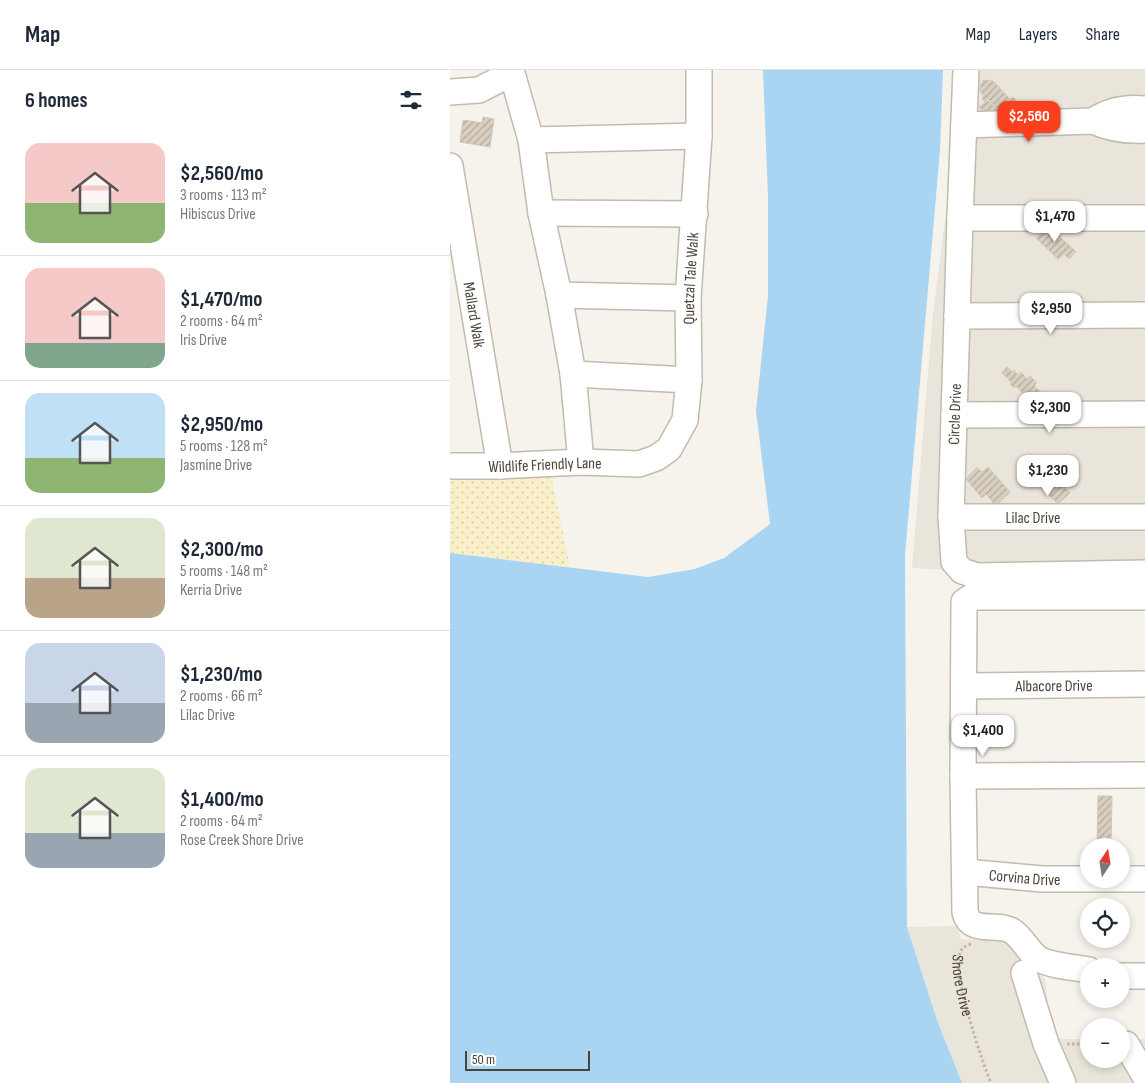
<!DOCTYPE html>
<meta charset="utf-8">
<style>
:root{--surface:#fff;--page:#f6f6f7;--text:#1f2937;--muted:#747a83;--line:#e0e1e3;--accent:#fc3f1d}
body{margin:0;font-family:"Sofia Sans Condensed",sans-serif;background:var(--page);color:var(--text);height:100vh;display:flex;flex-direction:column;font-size:19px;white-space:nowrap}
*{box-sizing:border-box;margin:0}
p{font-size:16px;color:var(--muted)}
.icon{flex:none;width:28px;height:28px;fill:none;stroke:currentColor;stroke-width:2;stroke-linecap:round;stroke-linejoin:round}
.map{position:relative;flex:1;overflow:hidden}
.sheet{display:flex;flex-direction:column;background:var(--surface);width:450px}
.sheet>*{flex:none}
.needle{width:32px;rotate:12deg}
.buttons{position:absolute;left:630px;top:768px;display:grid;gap:10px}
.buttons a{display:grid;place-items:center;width:50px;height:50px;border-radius:50%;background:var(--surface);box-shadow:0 2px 8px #0003;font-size:25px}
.scale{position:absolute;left:15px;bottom:12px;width:125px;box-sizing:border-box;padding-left:5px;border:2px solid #4b4439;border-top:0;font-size:14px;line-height:18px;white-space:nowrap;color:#4b4439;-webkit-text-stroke:4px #fff;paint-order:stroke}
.price{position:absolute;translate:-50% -42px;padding:0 11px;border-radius:10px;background:#fff;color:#222;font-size:16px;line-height:32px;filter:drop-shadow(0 1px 2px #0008)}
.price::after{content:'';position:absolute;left:50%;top:30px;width:15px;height:11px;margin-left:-8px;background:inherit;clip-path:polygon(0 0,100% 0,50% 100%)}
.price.on{background:var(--accent);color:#fff}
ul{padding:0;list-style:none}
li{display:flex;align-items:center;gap:15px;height:125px;padding:0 25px}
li+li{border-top:1px solid var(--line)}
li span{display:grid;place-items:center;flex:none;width:140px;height:100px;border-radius:15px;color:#555}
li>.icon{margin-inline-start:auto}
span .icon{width:60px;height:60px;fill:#fffc;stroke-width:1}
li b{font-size:21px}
h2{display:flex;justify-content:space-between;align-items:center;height:60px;padding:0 25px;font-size:21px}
header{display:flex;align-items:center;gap:30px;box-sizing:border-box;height:70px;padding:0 25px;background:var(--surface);border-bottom:1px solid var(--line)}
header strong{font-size:24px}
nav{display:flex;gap:28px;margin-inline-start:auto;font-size:18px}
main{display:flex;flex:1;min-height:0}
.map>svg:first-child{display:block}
.residential{fill:#eae5da}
.sand{fill:url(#sand-dots)}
.water{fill:#a9d4f2}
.building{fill:url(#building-hatch);stroke:#d3c7b4}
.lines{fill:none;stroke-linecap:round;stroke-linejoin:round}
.minor-casing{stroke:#c2bbae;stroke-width:28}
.path{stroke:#c4b79f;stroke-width:3;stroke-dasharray:2.5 2.5;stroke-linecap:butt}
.minor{stroke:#fff;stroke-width:25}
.labels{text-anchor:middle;stroke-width:5;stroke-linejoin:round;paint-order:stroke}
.street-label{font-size:16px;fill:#4b4439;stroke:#fff}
</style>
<header>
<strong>Map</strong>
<nav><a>Map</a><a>Layers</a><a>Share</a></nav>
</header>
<main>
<section class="sheet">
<h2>6 homes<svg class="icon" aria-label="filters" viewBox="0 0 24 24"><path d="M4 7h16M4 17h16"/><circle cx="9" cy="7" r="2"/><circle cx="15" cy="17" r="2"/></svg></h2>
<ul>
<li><span style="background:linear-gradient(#f6c9c9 60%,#8fb573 0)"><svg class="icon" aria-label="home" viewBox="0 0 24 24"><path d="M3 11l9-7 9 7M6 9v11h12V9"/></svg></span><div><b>$2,560/mo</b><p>3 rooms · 113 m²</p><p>Hibiscus Drive</p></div></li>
<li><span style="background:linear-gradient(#f6c9c9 75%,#7fa58c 0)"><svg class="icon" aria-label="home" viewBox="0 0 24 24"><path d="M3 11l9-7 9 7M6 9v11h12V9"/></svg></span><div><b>$1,470/mo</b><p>2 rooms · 64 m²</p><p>Iris Drive</p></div></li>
<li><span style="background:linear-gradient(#bfe0f5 65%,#8fb573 0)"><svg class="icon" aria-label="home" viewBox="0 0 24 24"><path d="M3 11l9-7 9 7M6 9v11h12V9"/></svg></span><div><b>$2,950/mo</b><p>5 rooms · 128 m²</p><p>Jasmine Drive</p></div></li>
<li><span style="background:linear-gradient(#dfe7d0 60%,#b9a48a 0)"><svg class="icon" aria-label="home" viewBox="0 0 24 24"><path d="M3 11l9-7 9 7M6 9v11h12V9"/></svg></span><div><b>$2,300/mo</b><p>5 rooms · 148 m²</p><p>Kerria Drive</p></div></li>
<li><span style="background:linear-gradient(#c9d6e8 60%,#9aa5b1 0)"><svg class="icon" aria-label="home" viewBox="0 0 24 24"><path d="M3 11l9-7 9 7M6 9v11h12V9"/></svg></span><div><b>$1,230/mo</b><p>2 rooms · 66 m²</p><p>Lilac Drive</p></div></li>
<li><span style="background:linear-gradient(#dfe7d0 65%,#9aa5b1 0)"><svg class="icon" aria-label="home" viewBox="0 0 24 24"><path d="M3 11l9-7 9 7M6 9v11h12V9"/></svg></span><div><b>$1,400/mo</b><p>2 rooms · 64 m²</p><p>Rose Creek Shore Drive</p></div></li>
</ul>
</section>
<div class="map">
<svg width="695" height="1013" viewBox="0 0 695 1013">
<defs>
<pattern id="sand-dots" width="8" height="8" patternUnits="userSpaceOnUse" patternTransform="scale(1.25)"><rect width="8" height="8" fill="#f9efc9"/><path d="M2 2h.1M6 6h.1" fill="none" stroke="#d7cead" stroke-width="1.8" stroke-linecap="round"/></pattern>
<pattern id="building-hatch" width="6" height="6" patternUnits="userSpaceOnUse" patternTransform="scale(1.25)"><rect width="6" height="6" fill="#d8cfc1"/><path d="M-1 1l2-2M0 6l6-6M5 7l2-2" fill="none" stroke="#b1aa9e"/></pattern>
</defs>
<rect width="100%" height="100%" fill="#f6f3ec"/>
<g class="residential">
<path d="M507,0H695V512L462,498L483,244L505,72Z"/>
<path d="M502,856L507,857L511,869L557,871L587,905L595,908L598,934L592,936L605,967L615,969H639V989H671V969H695V1013H512L488,953L457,857Z"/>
</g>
<path class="sand" d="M101,405L120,497L0,483V410Z"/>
<path class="water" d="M313,0H493L490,80L455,485L457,857L488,953L512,1013H0V483L198,507L245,499L274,488L320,454L306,341L318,226V126Z"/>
<g class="building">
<path d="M533,10L543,11L560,29L563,27L566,30L563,33L568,38L566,44H552L538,29L535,32L532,28L534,26L529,20Z"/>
<path d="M538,31L551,44H536L529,37Z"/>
<path d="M33,47L44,49L40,77L10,72L13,50L32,53Z"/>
<path d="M599,155L605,158L609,163L608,165L626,182L619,189L614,184L608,189L586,168Z"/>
<path d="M557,297L562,302L564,300L568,305L571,302L577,309L580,306L587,313L584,316L592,323L582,333L566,316L564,318L560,314L562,313L552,303Z"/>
<path d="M527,397L532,402L538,397L560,422L546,436L536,424L532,428L516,409Z"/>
<path d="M587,401L602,415L607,410L620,423L608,434L581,407Z"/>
<path d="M648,726H662L661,776H647Z"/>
</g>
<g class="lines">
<g class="minor-casing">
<g id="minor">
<path d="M516,0L510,148L501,447L504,492L512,501L527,506L695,503"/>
<path d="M0,22L29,20L62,3L81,70L91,143L109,225L123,304L131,392"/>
<path d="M643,51C659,40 676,37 695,39"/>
<path d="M514,55L643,51C660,59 676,61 695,60"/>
<path d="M81,70L249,66"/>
<path id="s2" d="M0,96L50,396"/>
<path d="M91,143L245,144"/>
<path d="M510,148H695"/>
<path d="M109,225L238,228"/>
<path d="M507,246L695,245"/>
<path d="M123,304L239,310"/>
<path d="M504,345L695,344"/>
<path id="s3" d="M0,396H50L131,392L189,394L206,388L219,379L235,350L239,310L238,228L249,66V0"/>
<path id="s4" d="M501,447H695"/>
<path id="s5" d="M514,616L695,614"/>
<path d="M513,706L695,705"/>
<path id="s6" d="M515,802L592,809H695"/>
<path d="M639,900C625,897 601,896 589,889C578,882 573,868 562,861C547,852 520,865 515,842L513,706L514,532L521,527H695"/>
<path d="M574,903L596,974L613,1013"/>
<path d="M671,906H695"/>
<path d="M676,974L695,1006"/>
</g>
</g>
<g class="path">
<path id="s1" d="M521,874C514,876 510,879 509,887C504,907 532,992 541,1013"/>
<path d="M617,974H639"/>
</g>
<use href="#minor" class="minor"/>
</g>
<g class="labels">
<g class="street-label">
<text dy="6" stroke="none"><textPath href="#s3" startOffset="398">Quetzal Tale Walk</textPath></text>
<text dy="6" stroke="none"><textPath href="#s2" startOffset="151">Mallard Walk</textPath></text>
<text transform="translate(504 344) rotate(-88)" y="6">Circle Drive</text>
<text dy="6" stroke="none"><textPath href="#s3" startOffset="95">Wildlife Friendly Lane</textPath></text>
<text dy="6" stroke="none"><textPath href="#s4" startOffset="82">Lilac Drive</textPath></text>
<text dy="6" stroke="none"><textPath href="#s5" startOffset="90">Albacore Drive</textPath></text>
<text dy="6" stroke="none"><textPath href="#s6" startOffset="60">Corvina Drive</textPath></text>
<text dy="6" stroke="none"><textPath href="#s1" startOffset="48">Shore Drive</textPath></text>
</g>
</g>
</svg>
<div class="buttons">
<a><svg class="needle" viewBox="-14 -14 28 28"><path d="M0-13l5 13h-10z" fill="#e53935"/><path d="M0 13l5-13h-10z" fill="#747a83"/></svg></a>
<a><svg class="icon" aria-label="locate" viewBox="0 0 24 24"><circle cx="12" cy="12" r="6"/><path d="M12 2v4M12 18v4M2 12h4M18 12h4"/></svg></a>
<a>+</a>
<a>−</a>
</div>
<div class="scale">50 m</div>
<b class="price on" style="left:579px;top:73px">$2,560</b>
<b class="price" style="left:605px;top:173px">$1,470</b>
<b class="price" style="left:601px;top:265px">$2,950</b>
<b class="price" style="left:600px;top:364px">$2,300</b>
<b class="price" style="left:598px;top:427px">$1,230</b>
<b class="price" style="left:533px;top:687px">$1,400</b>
</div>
</main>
